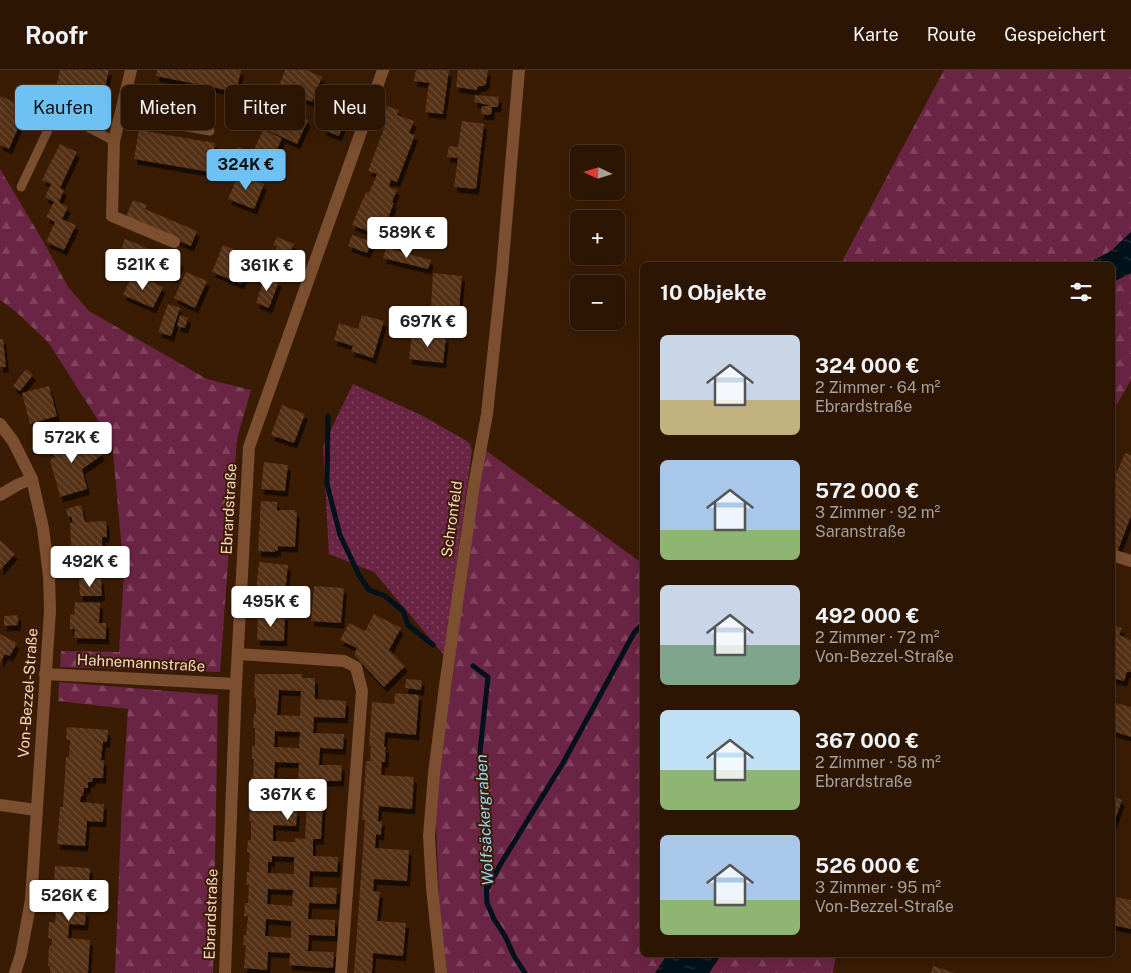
<!DOCTYPE html>
<html lang="de">
<meta charset="utf-8">
<style>
:root{--surface:#2c1503;--page:#382212;--text:#f1f3f6;--muted:#a69f9a;--line:#483425;--accent:#6dc2f3}
body{margin:0;font-family:"Public Sans",sans-serif;background:var(--page);color:var(--text);height:100vh;display:flex;flex-direction:column;font-size:19px;white-space:nowrap}
*{box-sizing:border-box;margin:0}
p{font-size:16px;color:var(--muted)}
.icon{flex:none;width:28px;height:28px;fill:none;stroke:currentColor;stroke-width:2;stroke-linecap:round;stroke-linejoin:round}
.map{position:relative;flex:1;overflow:hidden}
.details{position:absolute;left:640px;top:192px;width:475px;height:695px;display:flex;flex-direction:column;background:var(--surface);border-radius:8px;box-shadow:0 5px 20px #0002,0 0 0 1px var(--line)}
.details>*{flex:none}
.guide{position:absolute;left:15px;top:15px;width:475px;height:45px;display:flex;gap:10px}
.needle{width:32px;rotate:274deg}
.controls{position:absolute;left:570px;top:75px;display:grid;gap:10px}
.controls a{display:grid;place-items:center;width:55px;height:55px;border-radius:8px;background:var(--surface);box-shadow:0 5px 20px #0002,0 0 0 1px var(--line);font-size:25px}
.price{position:absolute;translate:-50% -42px;padding:0 11px;border-radius:5px;background:#fff;color:#222;font-size:16px;line-height:32px;filter:drop-shadow(0 1px 2px #0008)}
.price::after{content:'';position:absolute;left:50%;top:30px;width:15px;height:11px;margin-left:-8px;background:inherit;clip-path:polygon(0 0,100% 0,50% 100%)}
.price.selected{background:var(--accent);color:#111}
ul{padding:0;list-style:none}
li{display:flex;align-items:center;gap:15px;height:125px;padding:0 20px}
li span{display:grid;place-items:center;flex:none;width:140px;height:100px;border-radius:8px;color:#555}
li>.icon{margin-inline-start:auto}
span .icon{width:60px;height:60px;fill:#fffc;stroke-width:1}
li b{font-size:21px}
h2{display:flex;justify-content:space-between;align-items:center;height:60px;padding:0 20px;font-size:21px}
.chip{padding:0 18px;border-radius:8px;background:var(--surface);box-shadow:0 5px 20px #0002,0 0 0 1px var(--line);font-size:18px;line-height:45px}
.chip.selected{background:var(--accent);color:#111}
header{display:flex;align-items:center;gap:30px;box-sizing:border-box;height:70px;padding:0 25px;background:var(--surface);border-bottom:1px solid var(--line)}
header strong{font-size:24px}
nav{display:flex;gap:28px;margin-inline-start:auto;font-size:18px}
.map>svg:first-child{display:block}
.grass{fill:url(#grass-dots)}
.forest{fill:url(#forest-firs)}
.water{fill:url(#water-ripples)}
.lines{fill:none;stroke-linecap:round;stroke-linejoin:round}
.stream{stroke:#01111b;stroke-width:5}
.building{fill:url(#building-back-hatch);fill-rule:evenodd;filter:url(#shadow)}
.lane{stroke:#7b4f2f;stroke-width:9}
.street{stroke:#7b4f2f;stroke-width:12}
.labels{text-anchor:middle;stroke-width:4;stroke-linejoin:round;paint-order:stroke}
.street-label{font-size:15px;fill:#f9d7c0;stroke:#3a1c04}
.water-label{font-size:16px;font-style:italic;fill:#9ad5f8;stroke:#3a1c04}
</style>
<header>
<strong>Roofr</strong>
<nav><a>Karte</a><a>Route</a><a>Gespeichert</a></nav>
</header>
<div class="map">
<svg width="1131" height="903" viewBox="0 0 1131 903">
<defs>
<pattern id="grass-dots" width="8" height="8" patternUnits="userSpaceOnUse" patternTransform="scale(1.25)"><rect width="8" height="8" fill="#6b2544"/><path d="M2 2h.1M6 6h.1" fill="none" stroke="#81445d" stroke-width="1.8" stroke-linecap="round"/></pattern>
<pattern id="forest-firs" width="22" height="20" patternUnits="userSpaceOnUse" patternTransform="scale(1.25)"><rect width="22" height="20" fill="#6b2544"/><path d="M5 1l3.5 6h-7zM16 11l3.5 6h-7z" fill="#81445d"/></pattern>
<pattern id="water-ripples" width="26" height="14" patternUnits="userSpaceOnUse" patternTransform="scale(1.25)"><rect width="26" height="14" fill="#01111b"/><path d="M2 4q2-2 4 0t4 0M15 11q2-2 4 0t4 0" fill="none" stroke="#27333a"/></pattern>
<pattern id="building-back-hatch" width="6" height="6" patternUnits="userSpaceOnUse" patternTransform="scale(1.25)"><rect width="6" height="6" fill="#543015"/><path d="M-1 5l2 2M0 0l6 6M5-1l2 2" fill="none" stroke="#6d4d35"/></pattern>
<filter id="shadow"><feDropShadow dx="3" dy="5.5" stdDeviation="0" flood-color="#0009"/></filter>
</defs>
<rect width="100%" height="100%" fill="#3a1c04"/>
<path class="grass" d="M353,314L421,345L465,370L470,374L472,380L444,585L374,502L329,484L323,376Z"/>
<g class="forest">
<path d="M944,0H1131V162L1111,181L1085,195H840Z"/>
<path d="M0,99L43,171L68,217L89,241L207,309L251,320L237,369L220,602L60,597L61,581L119,582L124,502L112,372L48,272L15,241L0,230Z"/>
<path d="M1131,203V310L1113,341V212Z"/>
<path d="M481,377L642,493V885H667L655,903H442L434,703Z"/>
<path d="M59,612L218,625L213,903H115L122,730L128,639L58,631Z"/>
<path d="M721,885H836L833,903H709Z"/>
</g>
<g class="water">
<path d="M1131,162V203L1113,212L1112,195H1085L1111,181Z"/>
<path d="M667,885H721L709,903H655Z"/>
</g>
<g class="lines">
<g class="stream">
<path d="M328,346L327,414L340,465L359,505L369,520L385,526L403,541L408,555L433,575"/>
<path d="M473,596L488,607L480,682L487,833L494,849L505,866L514,886L525,903"/>
<path d="M487,819L500,795L563,693L634,563L642,554"/>
</g>
</g>
<g class="building">
<path d="M60,0H109L101,37L54,26Z"/>
<path d="M157,0H241L236,22L156,6Z"/>
<path d="M285,0H306L322,7L312,32L278,18Z"/>
<path d="M416,0H449L443,44L425,42L429,13L414,11Z"/>
<path d="M458,0H488L486,14L483,16H479L476,20L456,17Z"/>
<path d="M343,15L358,21L354,30L340,24Z"/>
<path d="M475,25L499,27L498,37H492L491,45L481,44L482,36H488V35L474,32Z"/>
<path d="M0,26L27,37L9,79L0,75Z"/>
<path d="M337,30L351,36L348,43L334,38Z"/>
<path d="M387,36L399,40L397,45L414,51L409,63L415,65L397,112L391,110L389,116L397,120L392,132L394,133L381,166L352,155L366,122L369,123L377,104L368,101L386,53L381,51Z"/>
<path d="M281,37L308,50L297,74L269,61Z"/>
<path d="M329,43L345,49L339,66L323,60Z"/>
<path d="M462,51L484,54L476,119L454,117L458,88L447,87L449,76L458,77Z"/>
<path d="M139,60L215,73L210,102L134,89Z"/>
<path d="M263,60L282,68L271,94L251,86Z"/>
<path d="M60,74L77,82L60,118L64,120L59,132L68,137L62,149L76,155L64,180L46,172L55,152L46,147L54,132L45,127L51,114L42,110Z"/>
<path d="M238,77L249,81L244,91L234,86Z"/>
<path d="M233,89L244,94L241,102L230,98Z"/>
<path d="M239,103L264,114L254,139L228,129Z"/>
<path d="M133,130L147,135L145,139L197,161L191,176L125,149Z"/>
<path d="M352,165L372,172L367,183L348,176Z"/>
<path d="M277,167L294,174L290,182L298,186L295,194L274,185L277,177L273,175Z"/>
<path d="M125,169L181,192L175,208L119,185Z"/>
<path d="M223,175L253,188L241,214L212,202Z"/>
<path d="M386,178L431,190L428,199L383,188Z"/>
<path d="M186,202L207,211L195,238L174,228Z"/>
<path d="M133,203L163,217L153,238L123,225Z"/>
<path d="M433,203L462,206L459,239L431,236Z"/>
<path d="M265,207L279,211L269,238L256,233Z"/>
<path d="M168,234L180,238L171,266L158,262Z"/>
<path d="M180,245L188,248L185,258L177,256Z"/>
<path d="M362,245L384,251L373,288L351,281L353,276L334,270L339,253L358,259Z"/>
<path d="M412,263L446,267L443,293L409,289Z"/>
<path d="M0,269H3L6,297H0Z"/>
<path d="M26,299L33,305L20,321L13,316Z"/>
<path d="M49,316L57,346L30,354L22,323Z"/>
<path d="M282,335L305,344L294,373L271,365Z"/>
<path d="M88,364L102,385L82,399L87,419L60,427L50,390L55,387L47,376L60,368L68,378Z"/>
<path d="M1125,383L1131,385V446L1117,483L1112,481V414Z"/>
<path d="M264,392L288,395L285,421L261,419Z"/>
<path d="M261,431L277,432V440H295V442H297L295,477L278,476V481L275,480V482L258,481Z"/>
<path d="M81,435L85,452L106,451L107,467H102L103,496L72,497L70,453H73L71,446L68,447L66,439Z"/>
<path d="M0,470L15,484L0,500Z"/>
<path d="M259,492L288,495L285,523H282L281,541L265,539L266,522L256,521Z"/>
<path d="M79,509H101L102,526H80Z"/>
<path d="M314,516L344,518L341,553L311,551Z"/>
<path d="M75,532L100,533L99,553H106V569L74,568L75,559H70V544L74,545Z"/>
<path d="M258,544L285,545L284,571L257,570Z"/>
<path d="M374,544L401,558L389,580L405,596L384,617L354,585L357,578L340,570L349,553L365,561Z"/>
<path d="M18,545V555L4,556V546Z"/>
<path d="M1112,555L1122,558L1119,565L1131,570V602H1127L1124,611L1112,608V588L1114,583L1112,582Z"/>
<path d="M0,564L17,573L10,586L5,584L0,593Z"/>
<path d="M255,604H302V608H315V629L346,631L345,648L314,647L313,663L344,664L343,679L320,678L319,695H342L341,711H324L321,769H313V786L338,787L337,802L310,801L309,817L337,818L336,834L309,833L308,849L335,850V866L309,865L308,881L334,882L333,898L289,895L290,883L268,882L267,900L244,898L246,875H243L244,865H246L248,846H244L245,833H248L249,815H246L247,802H249L250,783L247,782L248,770H251V751H249L250,738H252L253,720H250L251,707H253L254,689H252V676H255V658H253L254,644H256V628H254ZM279,620L301,621L300,646L277,645ZM275,661L300,662L299,678L274,677ZM275,692L299,693L298,710H308L305,769L295,768V772L273,771V755L296,756L297,740L273,739L274,723L298,724V710L274,708ZM272,786L294,787V804L268,803V792H272ZM268,819L293,820L292,836L267,834ZM266,849L291,851V868L265,866Z"/>
<path d="M406,609L422,610L421,620L405,618Z"/>
<path d="M395,623L419,625L416,665L385,662L384,677H386L385,692H382L381,705L414,707L412,739L379,736L378,751H382L381,765L376,764L375,778L409,780L407,811L374,809L373,821L380,822L377,851L406,853L403,886L373,883L372,903H354L365,750H362L366,691H370L371,676H369L372,632L394,634Z"/>
<path d="M1112,632L1131,637V667L1112,661Z"/>
<path d="M67,657L108,660L107,672H103L101,690H104L103,708H93L92,712H88V718H84L83,726H81L80,732L104,734L103,752L87,751L85,776L57,774L60,737H63L66,687H69L70,670L66,669Z"/>
<path d="M1112,726L1122,730L1113,755H1112Z"/>
<path d="M55,796L90,798L88,824L80,823L79,840L86,841L85,855L69,854L68,868L90,870L88,903H50V896H48L49,876H51L52,869L48,868L49,852L55,853L56,841H52Z"/>
<path d="M1112,826L1131,830V859L1112,855Z"/>
<path d="M933,896L955,903H931Z"/>
</g>
<g class="lines">
<g class="lane">
<path d="M34,26L57,41"/>
<path d="M120,45L210,61"/>
<path d="M21,117L57,41L114,71"/>
</g>
<g class="street">
<path d="M131,0L114,71L112,146L174,172"/>
<path d="M0,354L13,371L32,409L43,458L49,506L50,540L31,830L21,884L15,903"/>
<path d="M0,425L19,414L32,409"/>
<path d="M1112,485L1131,491"/>
<path d="M238,584L344,591L356,597L362,621L341,903"/>
<path d="M45,604L236,614"/>
<path d="M0,735L36,740"/>
<path d="M225,903L236,614L249,377L383,0"/>
<path d="M441,903L432,818L429,766L434,703L445,616L474,415L487,344L502,202L519,0"/>
</g>
</g>
<g class="labels">
<g class="street-label">
<text transform="translate(229 439) rotate(-87)" y="5">Ebrardstraße</text>
<text transform="translate(452 449) rotate(-82)" y="5">Schronfeld</text>
<text transform="translate(141 593) rotate(3)" y="5">Hahnemannstraße</text>
<text transform="translate(28 623) rotate(-86)" y="5">Von-Bezzel-Straße</text>
<text transform="translate(211 844) rotate(-88)" y="5">Ebrardstraße</text>
</g>
<g class="water-label">
<text transform="translate(484 750) rotate(-93)" y="6">Wolfsäckergraben</text>
</g>
</g>
</svg>
<div class="controls">
<a><svg class="needle" viewBox="-14 -14 28 28"><path d="M0-13l5 13h-10z" fill="#e53935"/><path d="M0 13l5-13h-10z" fill="#a69f9a"/></svg></a>
<a>+</a>
<a>−</a>
</div>
<b class="price selected" style="left:246px;top:121px">324K €</b>
<b class="price" style="left:407px;top:189px">589K €</b>
<b class="price" style="left:143px;top:221px">521K €</b>
<b class="price" style="left:267px;top:222px">361K €</b>
<b class="price" style="left:428px;top:278px">697K €</b>
<b class="price" style="left:72px;top:394px">572K €</b>
<b class="price" style="left:90px;top:518px">492K €</b>
<b class="price" style="left:271px;top:558px">495K €</b>
<b class="price" style="left:288px;top:751px">367K €</b>
<b class="price" style="left:69px;top:852px">526K €</b>
<div class="guide">
<a class="chip selected">Kaufen</a>
<a class="chip">Mieten</a>
<a class="chip">Filter</a>
<a class="chip">Neu</a>
</div>
<section class="details">
<h2>10 Objekte<svg class="icon" aria-label="filters" viewBox="0 0 24 24"><path d="M4 7h16M4 17h16"/><circle cx="9" cy="7" r="2"/><circle cx="15" cy="17" r="2"/></svg></h2>
<ul>
<li><span style="background:linear-gradient(#c9d6e8 65%,#c2b280 0)"><svg class="icon" aria-label="home" viewBox="0 0 24 24"><path d="M3 11l9-7 9 7M6 9v11h12V9"/></svg></span><div><b>324 000 €</b><p>2 Zimmer · 64 m²</p><p>Ebrardstraße</p></div></li>
<li><span style="background:linear-gradient(#a9c7e8 70%,#8fb573 0)"><svg class="icon" aria-label="home" viewBox="0 0 24 24"><path d="M3 11l9-7 9 7M6 9v11h12V9"/></svg></span><div><b>572 000 €</b><p>3 Zimmer · 92 m²</p><p>Saranstraße</p></div></li>
<li><span style="background:linear-gradient(#c9d6e8 60%,#7fa58c 0)"><svg class="icon" aria-label="home" viewBox="0 0 24 24"><path d="M3 11l9-7 9 7M6 9v11h12V9"/></svg></span><div><b>492 000 €</b><p>2 Zimmer · 72 m²</p><p>Von-Bezzel-Straße</p></div></li>
<li><span style="background:linear-gradient(#bfe0f5 60%,#8fb573 0)"><svg class="icon" aria-label="home" viewBox="0 0 24 24"><path d="M3 11l9-7 9 7M6 9v11h12V9"/></svg></span><div><b>367 000 €</b><p>2 Zimmer · 58 m²</p><p>Ebrardstraße</p></div></li>
<li><span style="background:linear-gradient(#a9c7e8 65%,#8fb573 0)"><svg class="icon" aria-label="home" viewBox="0 0 24 24"><path d="M3 11l9-7 9 7M6 9v11h12V9"/></svg></span><div><b>526 000 €</b><p>3 Zimmer · 95 m²</p><p>Von-Bezzel-Straße</p></div></li>
</ul>
</section>
</div>
